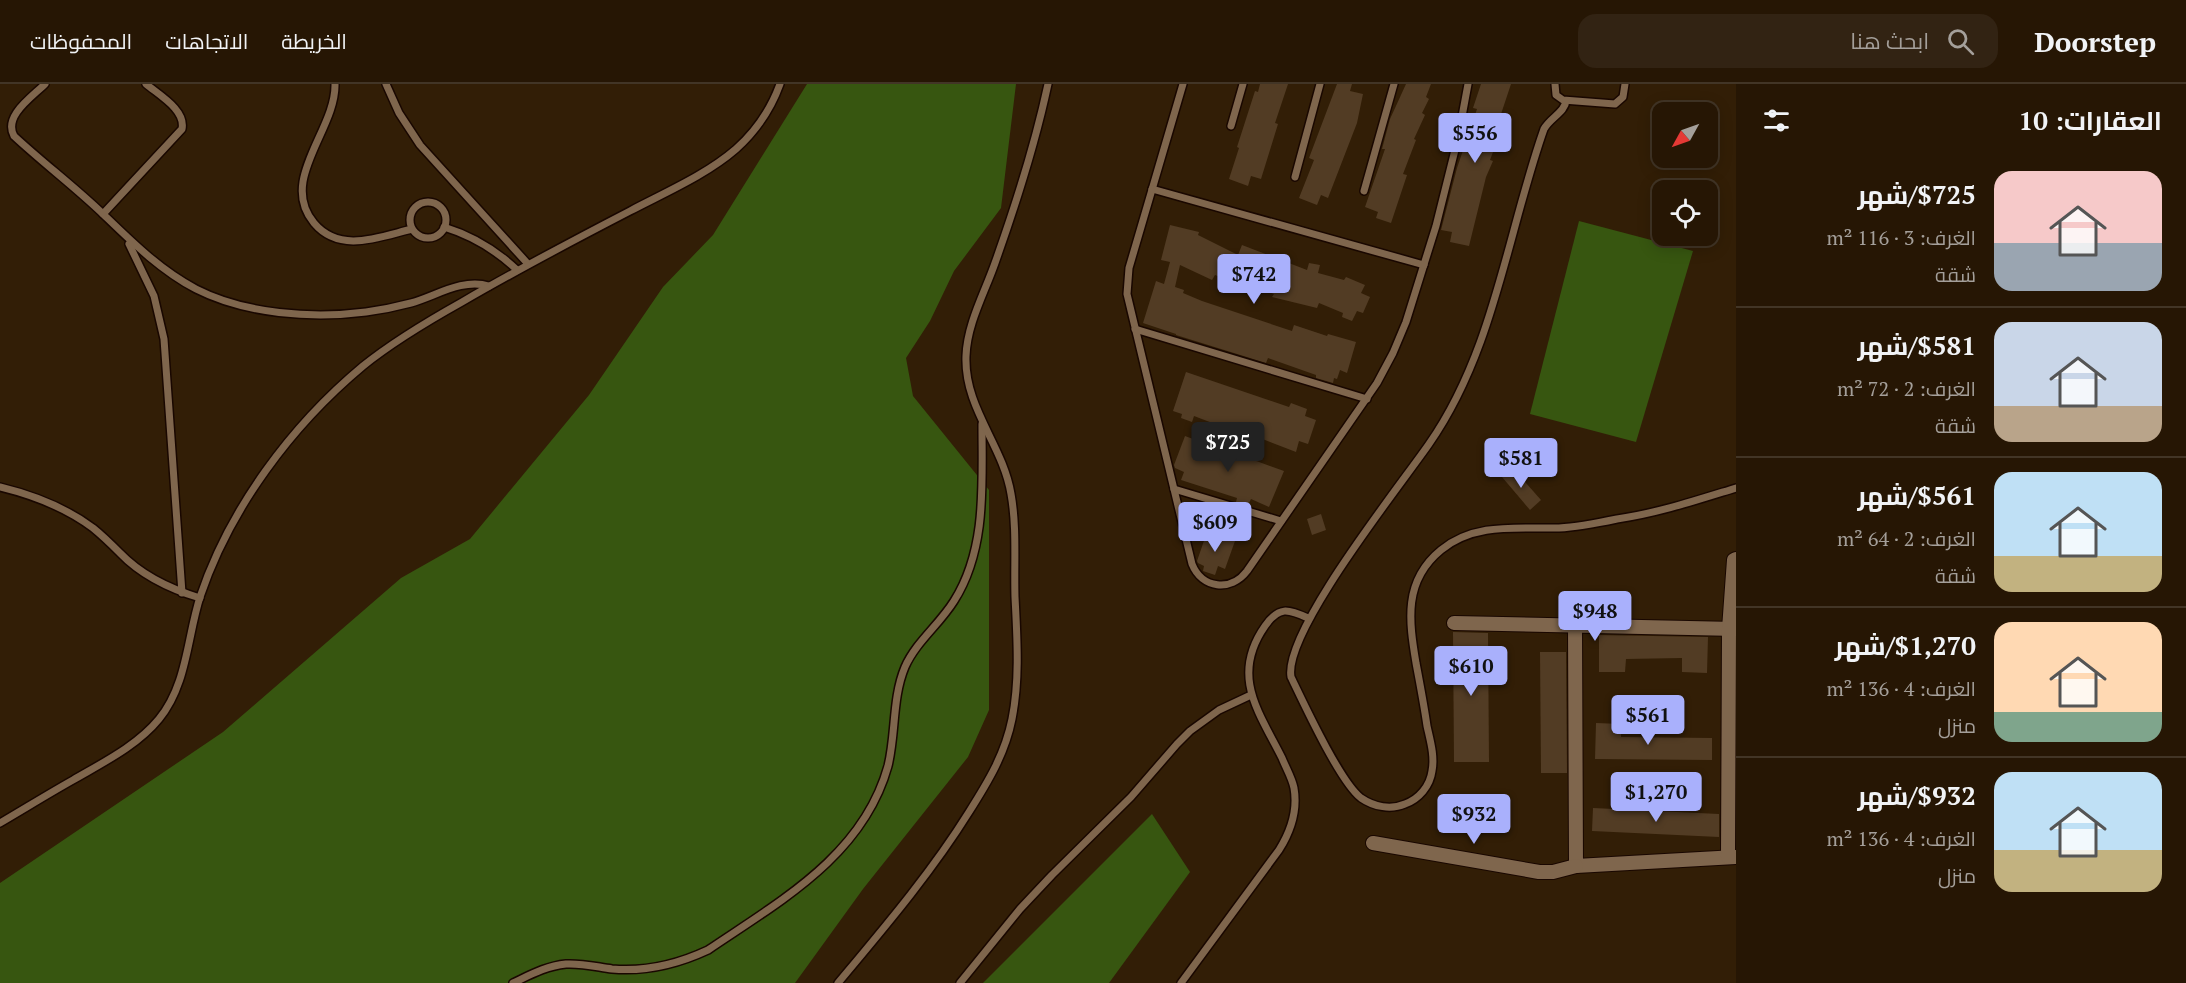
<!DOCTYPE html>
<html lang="ar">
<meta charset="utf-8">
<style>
:root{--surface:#261604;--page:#322313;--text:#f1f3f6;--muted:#a49f9a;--line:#423526;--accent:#a9b0fc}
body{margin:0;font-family:"PT Serif",Cairo,serif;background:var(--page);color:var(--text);direction:rtl;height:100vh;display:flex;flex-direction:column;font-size:22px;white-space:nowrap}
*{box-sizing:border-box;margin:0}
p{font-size:20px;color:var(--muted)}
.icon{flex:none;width:33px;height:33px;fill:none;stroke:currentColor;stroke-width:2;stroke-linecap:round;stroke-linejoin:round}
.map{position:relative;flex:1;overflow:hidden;direction:ltr}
.details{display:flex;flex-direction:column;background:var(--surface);width:450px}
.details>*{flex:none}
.needle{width:39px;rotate:230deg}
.buttons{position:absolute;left:1652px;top:18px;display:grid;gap:12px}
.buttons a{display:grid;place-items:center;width:66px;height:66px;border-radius:12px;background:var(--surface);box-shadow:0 3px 15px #0003,0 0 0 2px var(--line);font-size:30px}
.price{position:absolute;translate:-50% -51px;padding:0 14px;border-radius:6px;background:var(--accent);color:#111;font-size:20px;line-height:39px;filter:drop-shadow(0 2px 3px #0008)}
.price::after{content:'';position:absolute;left:50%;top:36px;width:18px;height:14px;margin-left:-9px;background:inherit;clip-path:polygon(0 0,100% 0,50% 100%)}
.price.selected{background:#222;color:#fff}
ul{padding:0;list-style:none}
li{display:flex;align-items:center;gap:18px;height:150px;padding:0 24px}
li+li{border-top:2px solid var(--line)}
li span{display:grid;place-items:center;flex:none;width:168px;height:120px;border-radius:18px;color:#555}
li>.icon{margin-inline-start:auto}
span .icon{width:72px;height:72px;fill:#fffc;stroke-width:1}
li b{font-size:26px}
h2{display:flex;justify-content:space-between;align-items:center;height:72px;padding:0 24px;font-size:26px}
header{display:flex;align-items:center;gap:36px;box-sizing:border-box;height:84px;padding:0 30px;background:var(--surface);border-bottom:2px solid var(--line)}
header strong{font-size:28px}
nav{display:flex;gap:33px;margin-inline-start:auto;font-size:21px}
.search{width:420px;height:54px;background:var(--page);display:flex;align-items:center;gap:15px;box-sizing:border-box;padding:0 21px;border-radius:18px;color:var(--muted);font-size:22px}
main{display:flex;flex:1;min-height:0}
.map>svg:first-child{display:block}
.green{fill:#375610}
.building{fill:#523c24}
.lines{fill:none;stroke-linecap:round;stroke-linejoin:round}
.lane-casing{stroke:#190700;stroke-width:10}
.street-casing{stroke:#190700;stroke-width:16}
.lane{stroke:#7f664d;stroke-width:7}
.street{stroke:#7f664d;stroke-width:14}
</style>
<header>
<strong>Doorstep</strong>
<div class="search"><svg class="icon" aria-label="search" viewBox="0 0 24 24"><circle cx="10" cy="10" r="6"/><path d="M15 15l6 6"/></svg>ابحث هنا</div>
<nav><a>الخريطة</a><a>الاتجاهات</a><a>المحفوظات</a></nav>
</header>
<main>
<section class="details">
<h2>العقارات: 10<svg class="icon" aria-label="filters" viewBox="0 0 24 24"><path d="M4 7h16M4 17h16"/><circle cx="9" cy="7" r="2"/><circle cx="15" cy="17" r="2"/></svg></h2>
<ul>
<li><span style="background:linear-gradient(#f6c9c9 60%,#9aa5b1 0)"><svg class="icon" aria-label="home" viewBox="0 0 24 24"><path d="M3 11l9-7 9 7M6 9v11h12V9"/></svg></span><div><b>$725/شهر</b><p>الغرف: 3 · 116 m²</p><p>شقة</p></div></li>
<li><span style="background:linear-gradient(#c9d6e8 70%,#b9a48a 0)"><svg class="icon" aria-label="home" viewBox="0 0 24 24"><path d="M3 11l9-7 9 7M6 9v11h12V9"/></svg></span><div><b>$581/شهر</b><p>الغرف: 2 · 72 m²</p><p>شقة</p></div></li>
<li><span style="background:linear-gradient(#bfe0f5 70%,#c2b280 0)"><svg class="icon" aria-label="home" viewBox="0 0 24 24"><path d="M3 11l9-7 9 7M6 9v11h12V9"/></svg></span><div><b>$561/شهر</b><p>الغرف: 2 · 64 m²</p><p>شقة</p></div></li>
<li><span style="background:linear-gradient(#ffd9b3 75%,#7fa58c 0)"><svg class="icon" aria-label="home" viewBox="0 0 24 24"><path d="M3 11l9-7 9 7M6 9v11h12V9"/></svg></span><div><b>$1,270/شهر</b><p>الغرف: 4 · 136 m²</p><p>منزل</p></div></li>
<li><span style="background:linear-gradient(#bfe0f5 65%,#c2b280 0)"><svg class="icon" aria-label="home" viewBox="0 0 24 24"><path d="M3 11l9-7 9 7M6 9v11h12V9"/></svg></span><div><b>$932/شهر</b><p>الغرف: 4 · 136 m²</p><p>منزل</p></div></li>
</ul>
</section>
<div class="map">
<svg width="1736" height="899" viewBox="0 0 1736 899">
<rect width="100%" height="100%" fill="#321e06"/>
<g class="green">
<path d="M807,0H1016L1001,124L954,187L930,237L906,274L913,312L989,406V626L968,673L863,805L795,899H0V799L223,648L401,494L470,455L589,311L663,203L713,151Z"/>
<path d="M1579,137L1693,167L1636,358L1530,330Z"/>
<path d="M1152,730L1190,788L1109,899H983Z"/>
</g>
<g class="building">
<path d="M1260,0H1288L1275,39L1278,40L1261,95L1251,92L1248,102L1229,95L1239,64L1237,63L1255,7L1258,8Z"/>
<path d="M1337,0H1352L1350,7L1363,10L1357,39L1328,114L1321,111L1317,121L1299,114L1314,76L1309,74Z"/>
<path d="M1406,0H1431L1426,13L1429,15L1422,29L1425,31L1414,55L1416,56L1403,90L1407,91L1391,139L1376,134L1378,128L1365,123L1385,65H1382L1390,35Z"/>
<path d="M1481,0H1511L1494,51L1499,52L1490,76L1493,77L1486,93L1469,162L1450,158L1452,148L1441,146L1457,84L1477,25L1473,24Z"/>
<path d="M1170,141L1199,148L1198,151L1238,171L1242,161L1307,186L1309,179L1320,181L1318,189L1344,196L1346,193L1365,201L1361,209L1370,213L1363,229L1357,227L1352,237L1342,233L1343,229L1319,219L1317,224L1272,213L1274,210L1250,201L1248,207L1237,203L1239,200L1215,191L1212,196L1180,181L1175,203L1184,206L1183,209L1202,217L1292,247L1294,241L1327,252L1328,250L1356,258L1347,289L1340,286L1337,295L1334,294L1333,299L1316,294V291L1268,274L1266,279L1176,251V250L1143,239L1156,197L1164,200L1170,178L1161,176Z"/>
<path d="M1186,288L1289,323L1291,319L1307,325L1305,332L1316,336L1308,360L1299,357L1296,368L1229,342L1228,345L1194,332L1192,338L1181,334L1182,330L1173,327Z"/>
<path d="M1185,352L1204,359L1202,363L1227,372L1229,367L1284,387L1269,423L1251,415L1248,421L1236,418L1237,414L1181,396L1184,388L1175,384L1174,381Z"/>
<path d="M1512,383L1541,416L1530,426L1502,393Z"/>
<path d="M1321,430L1326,446L1312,451L1307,435Z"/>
<path d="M1207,448L1235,457L1225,485L1218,482L1215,491L1203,487L1204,482L1198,479L1197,477Z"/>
<path d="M1453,548L1488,549L1489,678H1454Z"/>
<path d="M1599,551L1708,553L1707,589L1682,588V574L1626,575L1625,588H1599Z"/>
<path d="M1540,568H1566L1567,689H1541Z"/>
<path d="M1596,639L1621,640V653L1712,654V676L1595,675Z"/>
<path d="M1593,724L1719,730V753L1592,747Z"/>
</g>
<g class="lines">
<g class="lane-casing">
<g id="lane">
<path d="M45,0C32,13 3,32 14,52C43,79 75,103 103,130C132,158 160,186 196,205C245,230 312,235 366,228C381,226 396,223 411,219C436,212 462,194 489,202"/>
<path d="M335,0C336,46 278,96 314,139C340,170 379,153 412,145"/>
<path d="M386,0L399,29L420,61L528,180"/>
<path d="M1183,0L1129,184L1127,210L1192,480C1202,505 1231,508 1247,487L1377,299L1393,269L1406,238L1436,142L1458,54L1468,0"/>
<path d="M1555,0L1556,11L1563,16L1615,20L1623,13L1625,0"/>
<path d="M1566,17C1565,28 1550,34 1544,45C1507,150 1494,267 1429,360C1400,402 1283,548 1291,593C1304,620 1340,698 1361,714C1374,723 1391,726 1405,720C1419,715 1430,702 1432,687C1435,672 1430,656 1427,642C1424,621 1420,600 1416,579C1409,537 1403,497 1441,466C1475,438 1518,445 1559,444C1578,443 1598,439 1617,435C1658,429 1697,416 1736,404"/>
<path d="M1231,42L1243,0"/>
<path d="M1295,93L1320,0"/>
<path d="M1152,105L1424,181"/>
<path d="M1364,107L1394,0"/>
<circle cx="428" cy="136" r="18"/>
<path d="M103,130L182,45C186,26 159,11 146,0"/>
<path d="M444,143C473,152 495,165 517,186"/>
<path d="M129,160L154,212L164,255L182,509"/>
<path d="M1135,245L1367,315"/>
<path d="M0,403C33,411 65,423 93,444C103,452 111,460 120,469C142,492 170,505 200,514"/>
<path d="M1174,405L1281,437"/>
<path d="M0,739C24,725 48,710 73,696C102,679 137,662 159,635C187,601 187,554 200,513C230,424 291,342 363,282C394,257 428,237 462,218C517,186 574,156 630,127C666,108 706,91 736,65C756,47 771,25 780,0"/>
<path d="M513,899C530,891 546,882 566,880C581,879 597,883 612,885C646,888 678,880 708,866C780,817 863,772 888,682C896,650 892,614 905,583C916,558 939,541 954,517C987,465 982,400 982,340"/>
<path d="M838,899C884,844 931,789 969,728C988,698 1005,670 1012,635C1020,595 1017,553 1015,513C1014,479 1017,443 1011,410C1003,361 964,324 966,272C967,240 985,208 995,179C1016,120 1035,61 1048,0"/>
<path d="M960,899L1020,825L1052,791L1131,713L1177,660L1190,647L1219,626L1251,611"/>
<path d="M1181,899L1279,766C1291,747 1298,727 1294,704C1292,694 1286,684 1282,674C1259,628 1230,592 1265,542C1279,522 1288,525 1308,534"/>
</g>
</g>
<g class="street-casing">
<g id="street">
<path d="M1454,539L1736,545"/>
<path d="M1575,542L1576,782L1736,773"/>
<path d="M1373,759L1539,788H1553L1576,782"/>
<path d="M1728,773L1729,545L1734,476L1736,475"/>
</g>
</g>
<use href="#lane" class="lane"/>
<use href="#street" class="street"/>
</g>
</svg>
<div class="buttons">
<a><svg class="needle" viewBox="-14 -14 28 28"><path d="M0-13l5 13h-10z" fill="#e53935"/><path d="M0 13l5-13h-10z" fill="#a49f9a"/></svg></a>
<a><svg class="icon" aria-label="locate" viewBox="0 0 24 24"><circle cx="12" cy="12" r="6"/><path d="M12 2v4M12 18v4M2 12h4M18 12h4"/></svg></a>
</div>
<b class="price" style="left:1475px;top:80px">$556</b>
<b class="price" style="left:1254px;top:221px">$742</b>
<b class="price selected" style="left:1228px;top:389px">$725</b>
<b class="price" style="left:1521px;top:405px">$581</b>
<b class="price" style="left:1215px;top:469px">$609</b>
<b class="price" style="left:1595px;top:558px">$948</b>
<b class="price" style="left:1471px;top:613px">$610</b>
<b class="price" style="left:1648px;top:662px">$561</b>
<b class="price" style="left:1656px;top:739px">$1,270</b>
<b class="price" style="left:1474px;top:761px">$932</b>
</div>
</main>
